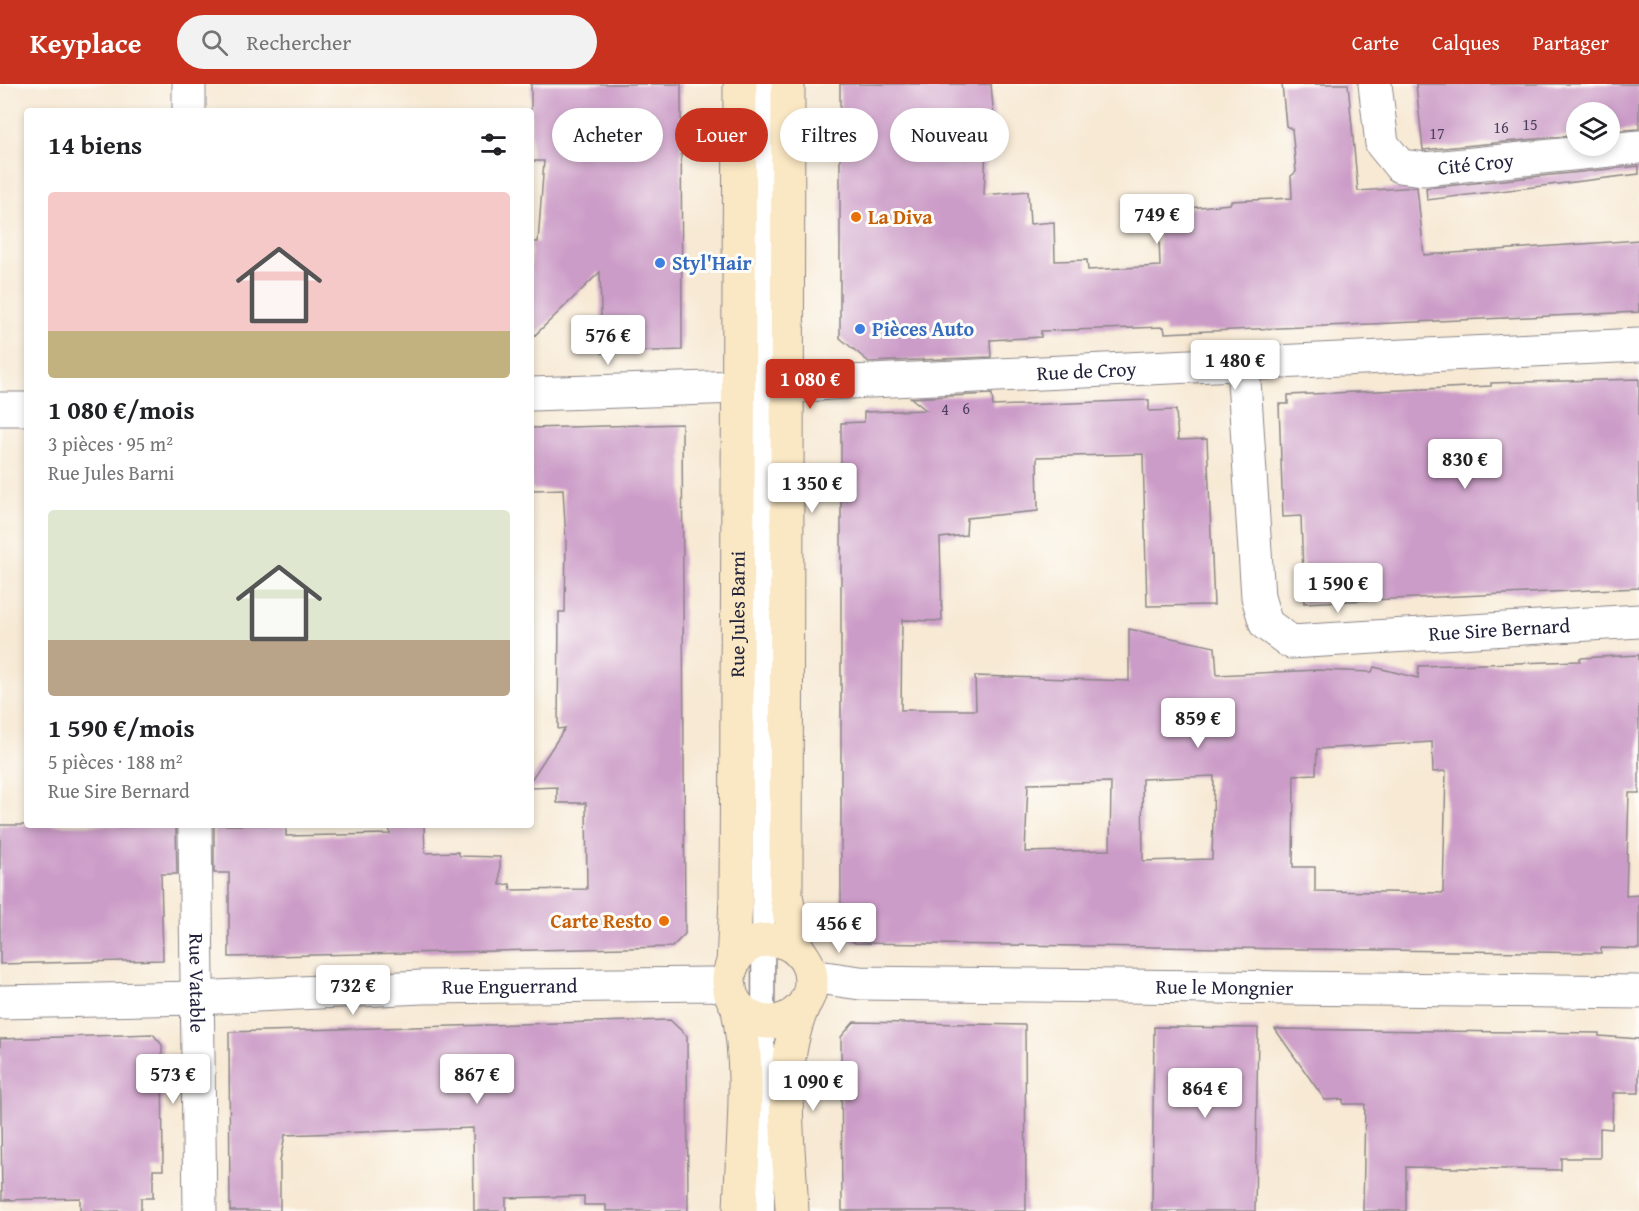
<!DOCTYPE html>
<html lang="fr">
<meta charset="utf-8">
<style>
:root{--surface:#fff;--page:#f2f2f2;--text:#202124;--muted:#757577;--accent:#c8321e}
body{margin:0;font-family:"Gentium Book Plus",serif;background:var(--page);color:var(--text);height:100vh;display:flex;flex-direction:column;font-size:22px;white-space:nowrap}
*{box-sizing:border-box;margin:0}
p{font-size:20px;color:var(--muted)}
.icon{flex:none;width:33px;height:33px;fill:none;stroke:currentColor;stroke-width:2;stroke-linecap:round;stroke-linejoin:round}
.map{position:relative;flex:1;overflow:hidden}
.side{position:absolute;left:24px;top:24px;width:510px;height:720px;display:flex;flex-direction:column;background:var(--surface);border-radius:6px;box-shadow:0 3px 9px #0003}
.side>*{flex:none}
.top-card{position:absolute;left:552px;top:24px;width:570px;height:54px;display:flex;gap:12px}
.tools{position:absolute;left:1566px;top:18px;display:grid;gap:12px}
.tools a{display:grid;place-items:center;width:54px;height:54px;border-radius:50%;background:var(--surface);box-shadow:0 3px 9px #0003;font-size:30px}
.price{position:absolute;translate:-50% -51px;padding:0 14px;border-radius:6px;background:#fff;color:#222;font-size:20px;line-height:39px;filter:drop-shadow(0 2px 3px #0008)}
.price::after{content:'';position:absolute;left:50%;top:36px;width:18px;height:14px;margin-left:-9px;background:inherit;clip-path:polygon(0 0,100% 0,50% 100%)}
.price.current{background:var(--accent);color:#fff}
ul{padding:0;list-style:none}
li{display:grid;align-content:center;gap:12px;height:318px;padding:0 24px}
li span{display:grid;place-items:center;height:186px;border-radius:6px;color:#555}
li>.icon{margin-inline-start:auto}
span .icon{width:108px;height:108px;fill:#fffc;stroke-width:1}
li b{font-size:26px}
h2{display:flex;justify-content:space-between;align-items:center;height:72px;padding:0 24px;font-size:26px}
.chip{padding:0 21px;border-radius:27px;background:var(--surface);box-shadow:0 3px 9px #0003;font-size:21px;line-height:54px}
.chip.current{background:var(--accent);color:#fff}
header{display:flex;align-items:center;gap:36px;box-sizing:border-box;height:84px;padding:0 30px;background:var(--accent);color:#fff}
header strong{font-size:28px}
nav{display:flex;gap:33px;margin-inline-start:auto;font-size:21px}
.search{width:420px;height:54px;background:var(--page);display:flex;align-items:center;gap:15px;box-sizing:border-box;padding:0 21px;border-radius:33px;color:var(--muted);font-size:22px}
.map>svg:first-child{display:block}
.building{fill:#cc9cc8;fill-rule:evenodd}
.lines{fill:none;stroke-linecap:round;stroke-linejoin:round}
.service-casing{stroke:#8c8688;stroke-width:25}
.minor-casing{stroke:#8c8688;stroke-width:35}
.secondary-casing{stroke:#8c8688;stroke-width:35}
.service{stroke:#fff;stroke-width:22}
.minor{stroke:#fff;stroke-width:33}
.secondary{stroke:#fae7c3;stroke-width:33}
.food-dot{fill:#e8710a;stroke:#fdfcf7;stroke-width:2}
.shop-dot{fill:#3f7fe0;stroke:#fdfcf7;stroke-width:2}
.labels{text-anchor:middle;stroke-width:6;stroke-linejoin:round;paint-order:stroke}
.number-label{font-size:16px;fill:#4c405e}
.street-label{font-size:20px;fill:#22223b;stroke:#fdfcf7}
.food-label{font-size:20px;font-weight:bold;fill:#c56008;stroke:#fdfcf7;text-anchor:start}
.shop-label{font-size:20px;font-weight:bold;fill:#366cbe;stroke:#fdfcf7;text-anchor:start}
</style>
<header>
<strong>Keyplace</strong>
<div class="search"><svg class="icon" aria-label="search" viewBox="0 0 24 24"><circle cx="10" cy="10" r="6"/><path d="M15 15l6 6"/></svg>Rechercher</div>
<nav><a>Carte</a><a>Calques</a><a>Partager</a></nav>
</header>
<div class="map">
<svg width="1639" height="1127" viewBox="0 0 1639 1127">
<rect width="100%" height="100%" fill="#fdfcf7"/>
<filter id="ink" filterUnits="userSpaceOnUse"><feTurbulence type="fractalNoise" baseFrequency=".0167" numOctaves="2"/><feDisplacementMap in="SourceGraphic" scale="12" xChannelSelector="R" yChannelSelector="G"/><feConvolveMatrix kernelMatrix="1 2 1 2 8 2 1 2 1" color-interpolation-filters="sRGB"/></filter>
<filter id="wash" filterUnits="userSpaceOnUse"><feTurbulence type="fractalNoise" baseFrequency=".008" numOctaves="4" result="noise"/><feDisplacementMap in="SourceGraphic" scale="24" xChannelSelector="R" yChannelSelector="G"/><feGaussianBlur stdDeviation="1.35" result="paint"/><feColorMatrix in="noise" values="0 0 0 0 0 0 0 0 0 0 0 0 0 0 0 0 0 1.4 0 .05"/><feComposite in="paint" operator="in"/></filter>
<g filter="url(#wash)">
<rect width="100%" height="100%" fill="#f7e9d4"/>
<g id="blocks">
<g class="building">
<path d="M531,0H681L682,266L602,269L600,188L531,255V158H538L544,77H531Z"/>
<path d="M840,0H991L994,36H987L984,111L1028,107L1030,140L1054,138L1055,177L1087,176L1088,186L1160,182L1158,127L1230,120L1231,117L1292,114L1291,92L1296,88L1294,65L1292,45L1286,42L1282,0H1348L1358,107L1417,103L1424,171L1639,156V228L1165,249L1164,243L1041,247V253L990,256L991,273L869,278L840,254Z"/>
<path d="M1416,0H1639V45L1610,47V28H1576V51L1423,66Z"/>
<path d="M1639,82V90L1427,116L1426,104Z"/>
<path d="M1639,295V504L1304,519L1301,432L1283,433L1279,320H1288V311L1491,302V299Z"/>
<path d="M992,310L993,322L1149,316V327L1176,326L1178,356L1207,355L1214,521L1147,522L1143,370L1037,373L1038,427L967,434L966,451L940,454L942,537L902,536L901,626H976L975,592L1129,597V545L1215,563L1217,591L1317,586L1372,588L1374,583L1418,594L1419,582L1580,577V574L1639,571V709H1629L1626,812L1639,811V865L1601,864V869L855,859L841,846V339L864,338V328L926,326L911,314ZM1432,658L1433,688L1446,687L1443,809L1315,807V783H1293L1294,691L1316,690L1317,665ZM1214,692L1212,775L1143,777L1142,695ZM1111,698L1110,766L1025,768L1028,700Z"/>
<path d="M682,340L685,850L672,863L229,873V789H214V741H286V752L390,750L389,741H424L425,769L458,768L460,772L500,773V801L510,800L511,806L587,805L586,719H557V703L531,704V696L565,644L558,645L559,528H565L566,457L563,405L534,406L531,403V344Z"/>
<path d="M0,741H176L177,790H161L163,876L0,880Z"/>
<path d="M670,936L687,952L688,1127H606V1121H584V1112L506,1114V1127H474L473,1044L285,1051L280,1077V1127H230L229,948Z"/>
<path d="M854,938L1025,941L1026,1127H842L841,953Z"/>
<path d="M1154,943L1258,944L1255,1127H1152Z"/>
<path d="M1275,945L1599,949V952L1639,955V1009H1613L1612,1045L1600,1044V1074H1561V1086L1406,1083V1127H1363L1365,1020H1343V1015L1325,1016Z"/>
<path d="M153,950L162,961L163,1086H153V1114H141V1127H80V1114L2,1116L0,955Z"/>
</g>
</g>
</g>
<g filter="url(#ink)">
<use href="#blocks" fill-opacity="0" stroke="#8c8688" stroke-width="1.5"/>
<g class="lines">
<g class="service-casing">
<path id="service" d="M763,1127L764,0"/>
</g>
<g class="minor-casing">
<g id="minor">
<path id="s1" d="M1375,0L1382,60L1400,82L1425,85L1639,63"/>
<path d="M189,27V0"/>
<path id="s2" d="M1243,281L1258,513L1266,540L1291,558L1639,537"/>
<path id="s3" d="M787,303L829,299L1639,261"/>
<path d="M531,310L739,303"/>
<path d="M0,325H27"/>
<path id="s4" d="M195,741L200,1127"/>
<path id="s5" d="M811,892L860,899L1639,908"/>
<path id="s6" d="M0,918L197,914L422,903L711,900L730,903"/>
</g>
</g>
<g class="secondary-casing">
<g id="secondary">
<path d="M788,0L786,811L795,860L802,871"/>
<circle cx="770" cy="897" r="41"/>
<path id="s7" d="M733,880L736,813L740,0"/>
<path d="M737,921C752,987 742,1060 740,1127"/>
<path d="M792,1127C789,1059 776,985 803,922"/>
</g>
</g>
<use href="#service" class="service"/>
<use href="#minor" class="minor"/>
<use href="#secondary" class="secondary"/>
</g>
</g>
<g class="food-dot">
<circle cx="856" cy="133" r="6"/>
<circle cx="664" cy="837" r="6"/>
</g>
<g class="shop-dot">
<circle cx="660" cy="179" r="6"/>
<circle cx="860" cy="245" r="6"/>
</g>
<g class="labels">
<g class="number-label">
<text x="1530" y="46">15</text>
<text x="1501" y="49">16</text>
<text x="1437" y="55">17</text>
<text x="966" y="330">6</text>
<text x="945" y="331">4</text>
</g>
<g class="street-label">
<text dy="7" stroke="none"><textPath href="#s1" startOffset="165">Cité Croy</textPath></text>
<text dy="7" stroke="none"><textPath href="#s3" startOffset="300">Rue de Croy</textPath></text>
<text dy="7" stroke="none"><textPath href="#s7" startOffset="350">Rue Jules Barni</textPath></text>
<text dy="7" stroke="none"><textPath href="#s2" startOffset="500">Rue Sire Bernard</textPath></text>
<text dy="7" stroke="none"><textPath href="#s4" startOffset="158">Rue Vatable</textPath></text>
<text dy="7" stroke="none"><textPath href="#s6" startOffset="510">Rue Enguerrand</textPath></text>
<text dy="7" stroke="none"><textPath href="#s5" startOffset="414">Rue le Mongnier</textPath></text>
</g>
<g class="food-label">
<text x="868" y="140">La Diva</text>
<text x="652" y="844" text-anchor="end">Carte Resto</text>
</g>
<g class="shop-label">
<text x="672" y="186">Styl'Hair</text>
<text x="872" y="252">Pièces Auto</text>
</g>
</g>
</svg>
<div class="tools">
<a><svg class="icon" aria-label="layers" viewBox="0 0 24 24"><path d="M12 4l9 5-9 5-9-5zM3 14l9 5 9-5"/></svg></a>
</div>
<b class="price" style="left:1157px;top:161px">749 €</b>
<b class="price" style="left:608px;top:282px">576 €</b>
<b class="price" style="left:1235px;top:307px">1 480 €</b>
<b class="price current" style="left:810px;top:326px">1 080 €</b>
<b class="price" style="left:1465px;top:406px">830 €</b>
<b class="price" style="left:812px;top:430px">1 350 €</b>
<b class="price" style="left:1338px;top:530px">1 590 €</b>
<b class="price" style="left:1198px;top:665px">859 €</b>
<b class="price" style="left:839px;top:870px">456 €</b>
<b class="price" style="left:353px;top:932px">732 €</b>
<b class="price" style="left:173px;top:1021px">573 €</b>
<b class="price" style="left:477px;top:1021px">867 €</b>
<b class="price" style="left:813px;top:1028px">1 090 €</b>
<b class="price" style="left:1205px;top:1035px">864 €</b>
<div class="top-card">
<a class="chip">Acheter</a>
<a class="chip current">Louer</a>
<a class="chip">Filtres</a>
<a class="chip">Nouveau</a>
</div>
<section class="side">
<h2>14 biens<svg class="icon" aria-label="filters" viewBox="0 0 24 24"><path d="M4 7h16M4 17h16"/><circle cx="9" cy="7" r="2"/><circle cx="15" cy="17" r="2"/></svg></h2>
<ul>
<li><span style="background:linear-gradient(#f6c9c9 75%,#c2b280 0)"><svg class="icon" aria-label="home" viewBox="0 0 24 24"><path d="M3 11l9-7 9 7M6 9v11h12V9"/></svg></span><div><b>1 080 €/mois</b><p>3 pièces · 95 m²</p><p>Rue Jules Barni</p></div></li>
<li><span style="background:linear-gradient(#dfe7d0 70%,#b9a48a 0)"><svg class="icon" aria-label="home" viewBox="0 0 24 24"><path d="M3 11l9-7 9 7M6 9v11h12V9"/></svg></span><div><b>1 590 €/mois</b><p>5 pièces · 188 m²</p><p>Rue Sire Bernard</p></div></li>
</ul>
</section>
</div>
